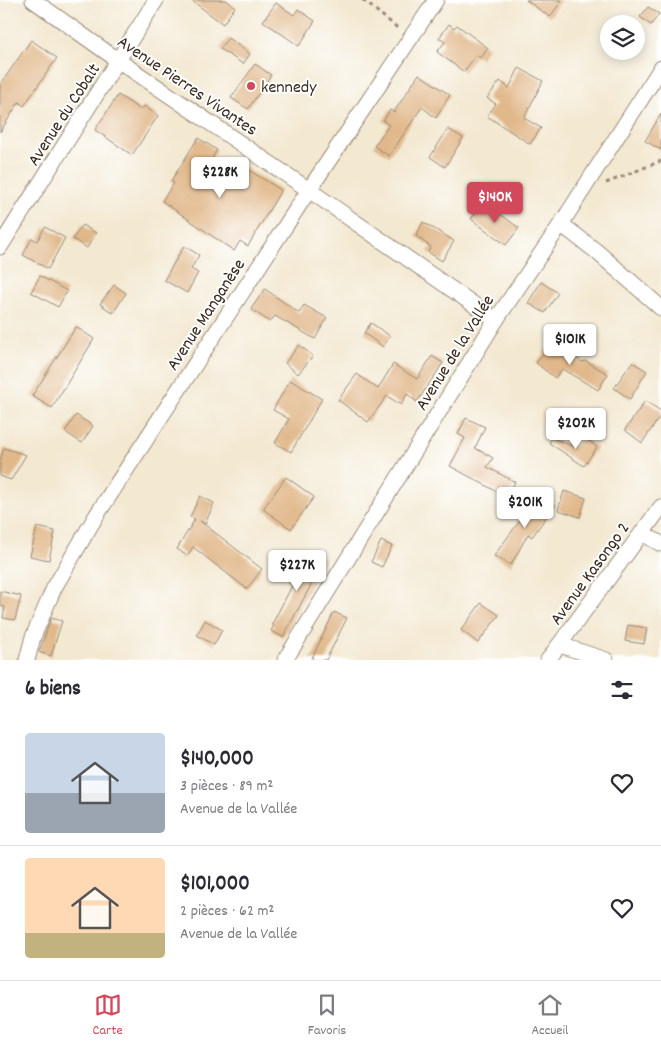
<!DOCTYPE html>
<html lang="fr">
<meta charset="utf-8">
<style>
:root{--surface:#fff;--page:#f2f2f3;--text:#2b2b33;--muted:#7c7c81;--line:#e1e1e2;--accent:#d1495b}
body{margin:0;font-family:Dekko,sans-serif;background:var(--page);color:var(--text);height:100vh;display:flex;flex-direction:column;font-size:19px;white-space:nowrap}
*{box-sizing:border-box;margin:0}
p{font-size:16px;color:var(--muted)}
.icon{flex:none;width:28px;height:28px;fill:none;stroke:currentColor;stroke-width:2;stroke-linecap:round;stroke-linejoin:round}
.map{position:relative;height:660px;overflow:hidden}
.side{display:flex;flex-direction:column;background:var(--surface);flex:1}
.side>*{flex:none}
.tools{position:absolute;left:600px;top:15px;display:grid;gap:10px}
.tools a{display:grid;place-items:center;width:45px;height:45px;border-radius:50%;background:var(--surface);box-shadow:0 2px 12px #0003;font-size:25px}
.price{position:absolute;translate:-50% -42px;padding:0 11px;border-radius:5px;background:#fff;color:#222;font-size:16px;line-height:32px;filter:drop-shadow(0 1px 2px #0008)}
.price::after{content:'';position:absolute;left:50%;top:30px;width:15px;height:11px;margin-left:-8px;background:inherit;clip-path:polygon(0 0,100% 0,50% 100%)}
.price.current{background:var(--accent);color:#fff}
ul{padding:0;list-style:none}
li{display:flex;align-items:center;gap:15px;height:125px;padding:0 25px}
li+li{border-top:1px solid var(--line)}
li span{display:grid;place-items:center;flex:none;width:140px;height:100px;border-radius:5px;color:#555}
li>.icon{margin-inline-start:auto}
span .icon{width:60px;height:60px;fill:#fffc;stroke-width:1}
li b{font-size:21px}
h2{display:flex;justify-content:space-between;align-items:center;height:60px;padding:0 25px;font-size:21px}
.tabs{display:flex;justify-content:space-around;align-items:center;height:70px;border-top:1px solid var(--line);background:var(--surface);font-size:14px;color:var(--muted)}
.tabs a{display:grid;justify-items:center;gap:2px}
.tabs .current{color:var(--accent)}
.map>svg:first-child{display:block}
.building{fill:#e1b88a}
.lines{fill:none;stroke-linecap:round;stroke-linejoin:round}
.minor-casing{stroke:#978977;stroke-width:17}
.path{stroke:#978977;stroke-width:3;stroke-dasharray:4 4;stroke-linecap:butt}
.minor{stroke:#fff;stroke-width:15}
.poi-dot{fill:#d1495b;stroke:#fff;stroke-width:2}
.labels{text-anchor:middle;stroke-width:4;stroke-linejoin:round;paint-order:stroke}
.street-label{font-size:18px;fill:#3b2a1e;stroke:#fff}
.poi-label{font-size:18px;fill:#3b2a1e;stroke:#fff;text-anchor:start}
</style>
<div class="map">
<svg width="661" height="660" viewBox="0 0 661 660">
<rect width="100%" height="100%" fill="#fff"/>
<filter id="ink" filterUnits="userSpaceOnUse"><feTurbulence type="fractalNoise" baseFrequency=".02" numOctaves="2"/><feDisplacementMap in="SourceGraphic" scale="10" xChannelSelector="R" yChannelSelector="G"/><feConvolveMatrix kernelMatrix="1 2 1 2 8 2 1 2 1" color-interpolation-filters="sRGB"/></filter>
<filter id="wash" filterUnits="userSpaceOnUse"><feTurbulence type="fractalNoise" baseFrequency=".0096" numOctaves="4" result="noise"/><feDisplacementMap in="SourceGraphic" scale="20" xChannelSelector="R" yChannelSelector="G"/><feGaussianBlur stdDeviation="1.12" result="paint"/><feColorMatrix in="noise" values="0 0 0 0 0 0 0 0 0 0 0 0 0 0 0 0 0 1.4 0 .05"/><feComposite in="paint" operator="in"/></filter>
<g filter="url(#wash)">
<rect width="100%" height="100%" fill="#f3e8d0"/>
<g id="blocks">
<g class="building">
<path d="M191,0H226L235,7L223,24Z"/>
<path d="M526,0H562L550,17Z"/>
<path d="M276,3L294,15L298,9L315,21L299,46L263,21Z"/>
<path d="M648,7L659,14L651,25L640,17Z"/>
<path d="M449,24L454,28L457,25L488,48L481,58L476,55L464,72L437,52L445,42L439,38Z"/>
<path d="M228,38L250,54L243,64L220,49Z"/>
<path d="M31,40L57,58L24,106L19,102L0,132V85Z"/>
<path d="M255,64L271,75L248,109L231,98Z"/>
<path d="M519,68L543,81L524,118L541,128L530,144L487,116L496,104L487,98L500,81L509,88Z"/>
<path d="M419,74L450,95L436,118L422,107L389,156L374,146L389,125L383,121L390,110L394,112Z"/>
<path d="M118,95L141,110L144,106L158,116L132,155L95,130Z"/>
<path d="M661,114V150L645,141Z"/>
<path d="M448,129L463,138L445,167L430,157Z"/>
<path d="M198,138L217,150L205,170L229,188L242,166L281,190L248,246L240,241L234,251L162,201L174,183L171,181Z"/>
<path d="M484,202L519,228L506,245L471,219Z"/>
<path d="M423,222L454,241L442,261L428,252L431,247L416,236Z"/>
<path d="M82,225L96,233L87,248L73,239Z"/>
<path d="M45,227L65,238L48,269L23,255L32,238L37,241Z"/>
<path d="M184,246L199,255L191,269L198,273L187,293L164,280Z"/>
<path d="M40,276L67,291L58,307L31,292Z"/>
<path d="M541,282L558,293L545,313L528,303Z"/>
<path d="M114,285L126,293L113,313L100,304Z"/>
<path d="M265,289L299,313L304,305L327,318L315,339L275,316L270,322L251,309Z"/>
<path d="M371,323L390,336L383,347L364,333Z"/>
<path d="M76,327L94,339L52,408L32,396Z"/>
<path d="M554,340L582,362L586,361L608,374L598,390L562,369L555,378L536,363Z"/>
<path d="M299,345L313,356L298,374L285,363Z"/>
<path d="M432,356L443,363L417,402L407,394L401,405L387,396L368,422L338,400L357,374L378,389L393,364L417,379Z"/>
<path d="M632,362L647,371L630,399L614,388Z"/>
<path d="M290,380L322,399L291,452L275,443L289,419L273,410Z"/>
<path d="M645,401L661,411V415L642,443L625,430Z"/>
<path d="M76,415L93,426L82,443L65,432Z"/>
<path d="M466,418L485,427L475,448L493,458L487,467L515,482L507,497L450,466L465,438L458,434Z"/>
<path d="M582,436L597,447L584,466L549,443L552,438L575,447Z"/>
<path d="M4,448L26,455L11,480L0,476V461Z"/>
<path d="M286,477L314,497L291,529L263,509Z"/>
<path d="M564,491L586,498L580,517L558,510Z"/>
<path d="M539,494L555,505L532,537L528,534L511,565L494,556Z"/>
<path d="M200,496L214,503L205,524L200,521L262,569L247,589L193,547L187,556L177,549L195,519L190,517Z"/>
<path d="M37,527L55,531L49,560L30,556Z"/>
<path d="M381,541L392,546L382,567L371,562Z"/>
<path d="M310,551L325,559L283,637L271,631L274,625L272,624L293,584L287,581L294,568L299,571Z"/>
<path d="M0,591L21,596L15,620L3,618L5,607L0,605Z"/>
<path d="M481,603L499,615L478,643L461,630Z"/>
<path d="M334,612L347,618L326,660H311Z"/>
<path d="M51,618L62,621L51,656L39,652Z"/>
<path d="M205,620L222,630L214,645L197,635Z"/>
<path d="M628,625L647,628L644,644L625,641Z"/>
</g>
</g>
</g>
<g filter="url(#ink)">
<use href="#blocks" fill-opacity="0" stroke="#978977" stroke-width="1"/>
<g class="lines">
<g class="minor-casing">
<g id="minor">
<path d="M33,0L119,61L309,190L496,320"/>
<path d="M561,224L596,251L661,308"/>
<path d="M0,247L156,0"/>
<path d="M642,533L661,544"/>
<path d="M560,645L606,660"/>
<path d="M27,660L33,637L54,588L96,516L309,190L436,0"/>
<path d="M285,660L496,320L561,224L661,68"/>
<path d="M548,660L661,507"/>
</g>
</g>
<g class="path">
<path d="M363,0L400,30"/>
<path d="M606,183L661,161"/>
</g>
<use href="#minor" class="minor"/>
</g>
</g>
<circle class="poi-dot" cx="251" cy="86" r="5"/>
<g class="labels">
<g class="street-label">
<text transform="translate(188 85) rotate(34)" y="6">Avenue Pierres Vivantes</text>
<text transform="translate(63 114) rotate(-57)" y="6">Avenue du Cobalt</text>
<text transform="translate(205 314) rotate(-57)" y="6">Avenue Manganèse</text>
<text transform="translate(454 352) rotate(-58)" y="6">Avenue de la Vallée</text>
<text transform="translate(589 573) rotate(-54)" y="6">Avenue Kasongo 2</text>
</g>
<g class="poi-label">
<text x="261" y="92">kennedy</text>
</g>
</g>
</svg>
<div class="tools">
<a><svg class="icon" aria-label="layers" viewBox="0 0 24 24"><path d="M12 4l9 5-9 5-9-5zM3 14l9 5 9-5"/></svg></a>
</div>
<b class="price" style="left:220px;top:199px">$228K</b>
<b class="price current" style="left:495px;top:224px">$140K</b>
<b class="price" style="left:570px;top:366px">$101K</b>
<b class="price" style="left:576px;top:450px">$202K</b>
<b class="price" style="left:525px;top:529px">$201K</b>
<b class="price" style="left:297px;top:592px">$227K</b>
</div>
<section class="side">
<h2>6 biens<svg class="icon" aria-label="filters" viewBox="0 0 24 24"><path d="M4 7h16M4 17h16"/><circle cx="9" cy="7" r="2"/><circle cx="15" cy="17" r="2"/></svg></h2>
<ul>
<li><span style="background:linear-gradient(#c9d6e8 60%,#9aa5b1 0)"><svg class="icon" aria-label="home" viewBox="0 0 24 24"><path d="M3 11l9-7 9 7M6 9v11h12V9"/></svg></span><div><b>$140,000</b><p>3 pièces · 89 m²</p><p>Avenue de la Vallée</p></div><svg class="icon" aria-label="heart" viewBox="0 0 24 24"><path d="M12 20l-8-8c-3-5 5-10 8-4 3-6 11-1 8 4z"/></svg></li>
<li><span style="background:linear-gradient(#ffd9b3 75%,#c2b280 0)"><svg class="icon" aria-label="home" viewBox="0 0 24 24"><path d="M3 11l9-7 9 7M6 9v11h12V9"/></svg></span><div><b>$101,000</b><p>2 pièces · 62 m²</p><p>Avenue de la Vallée</p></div><svg class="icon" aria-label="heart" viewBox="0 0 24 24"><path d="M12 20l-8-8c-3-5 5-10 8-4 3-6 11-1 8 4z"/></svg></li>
</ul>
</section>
<nav class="tabs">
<a class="current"><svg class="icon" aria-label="map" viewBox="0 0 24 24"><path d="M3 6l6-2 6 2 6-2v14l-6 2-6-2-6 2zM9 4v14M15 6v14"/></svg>Carte</a>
<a><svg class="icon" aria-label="saved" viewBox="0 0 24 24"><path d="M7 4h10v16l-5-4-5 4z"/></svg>Favoris</a>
<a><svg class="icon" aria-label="home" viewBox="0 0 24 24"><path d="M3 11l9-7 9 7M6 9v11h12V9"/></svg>Accueil</a>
</nav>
